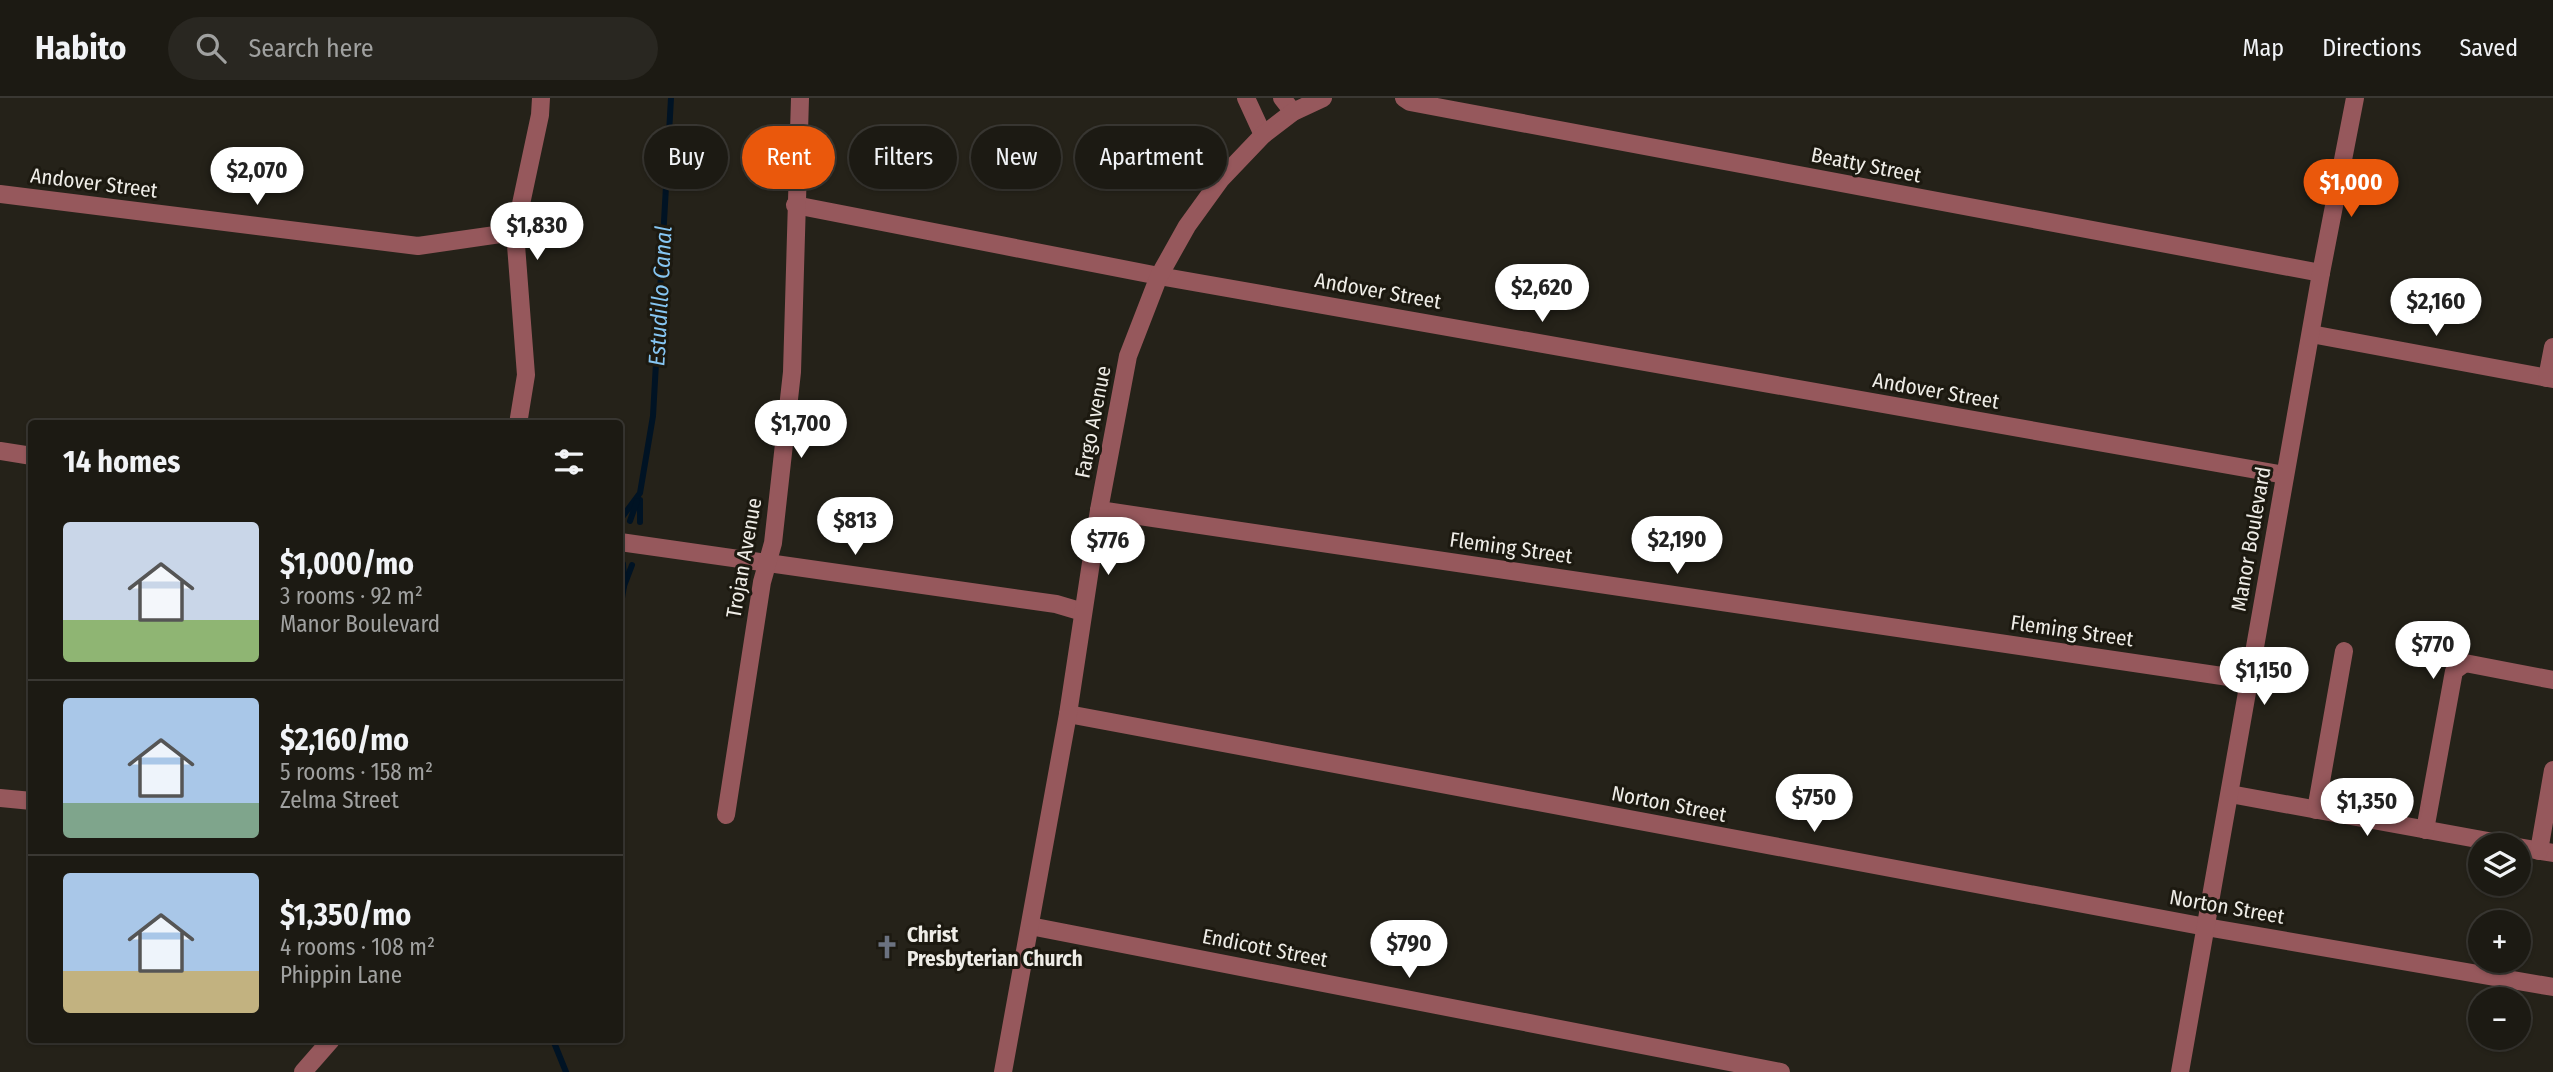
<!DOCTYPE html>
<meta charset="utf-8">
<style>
:root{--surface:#1c1a13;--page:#292721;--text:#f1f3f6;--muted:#a0a1a0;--line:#3a3833;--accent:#ea580c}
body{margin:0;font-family:"Fira Sans Condensed",sans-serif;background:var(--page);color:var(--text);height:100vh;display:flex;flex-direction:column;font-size:26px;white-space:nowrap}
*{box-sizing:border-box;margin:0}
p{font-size:23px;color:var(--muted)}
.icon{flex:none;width:38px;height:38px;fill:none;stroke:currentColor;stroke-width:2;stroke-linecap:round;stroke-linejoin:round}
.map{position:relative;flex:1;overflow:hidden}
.sheet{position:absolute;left:28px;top:322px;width:595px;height:623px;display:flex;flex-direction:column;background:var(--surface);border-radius:7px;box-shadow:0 2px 5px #0004,0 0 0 2px var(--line)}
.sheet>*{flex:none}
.guide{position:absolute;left:644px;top:28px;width:665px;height:63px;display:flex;gap:14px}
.fabs{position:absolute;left:2468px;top:735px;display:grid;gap:14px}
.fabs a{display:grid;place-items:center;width:63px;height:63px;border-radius:50%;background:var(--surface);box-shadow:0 2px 5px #0004,0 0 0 2px var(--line);font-size:35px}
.price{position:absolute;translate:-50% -60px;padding:0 16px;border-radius:24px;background:#fff;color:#222;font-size:23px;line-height:46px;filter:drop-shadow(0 2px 4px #0008)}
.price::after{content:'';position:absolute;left:50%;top:42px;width:21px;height:16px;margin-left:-10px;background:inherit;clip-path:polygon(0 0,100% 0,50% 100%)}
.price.selected{background:var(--accent);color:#fff}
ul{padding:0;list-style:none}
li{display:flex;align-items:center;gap:21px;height:175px;padding:0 35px}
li+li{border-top:2px solid var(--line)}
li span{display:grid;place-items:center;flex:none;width:196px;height:140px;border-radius:7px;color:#555}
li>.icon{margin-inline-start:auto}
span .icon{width:84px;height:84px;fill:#fffc;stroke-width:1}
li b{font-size:30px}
h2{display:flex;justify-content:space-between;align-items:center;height:84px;padding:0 35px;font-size:30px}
.pill{padding:0 24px;border-radius:32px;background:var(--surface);box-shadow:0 2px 5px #0004,0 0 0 2px var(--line);font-size:24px;line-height:63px}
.pill.selected{background:var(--accent);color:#fff}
header{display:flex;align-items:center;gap:42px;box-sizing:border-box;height:98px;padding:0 35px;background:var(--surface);border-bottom:2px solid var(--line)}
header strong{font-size:33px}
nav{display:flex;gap:38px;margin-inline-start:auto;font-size:24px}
.search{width:490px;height:63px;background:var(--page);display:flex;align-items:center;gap:18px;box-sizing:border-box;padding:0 24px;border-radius:38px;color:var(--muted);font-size:26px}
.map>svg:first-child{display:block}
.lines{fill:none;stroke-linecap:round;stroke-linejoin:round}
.stream{stroke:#001324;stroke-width:6}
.minor{stroke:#96585c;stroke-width:18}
.tertiary{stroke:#96585c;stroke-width:18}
.labels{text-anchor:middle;stroke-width:6;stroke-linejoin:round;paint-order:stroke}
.street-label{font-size:21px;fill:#efede7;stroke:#1c1910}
.poi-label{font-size:21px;font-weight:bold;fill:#efede7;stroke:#1c1910;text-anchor:start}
.water-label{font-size:23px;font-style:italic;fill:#86c6f3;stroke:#1c1910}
</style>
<header>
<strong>Habito</strong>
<div class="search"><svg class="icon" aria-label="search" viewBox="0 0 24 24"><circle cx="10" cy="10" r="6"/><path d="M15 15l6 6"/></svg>Search here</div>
<nav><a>Map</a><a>Directions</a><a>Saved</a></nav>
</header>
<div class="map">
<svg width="2553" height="974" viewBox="0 0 2553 974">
<rect width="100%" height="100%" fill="#252219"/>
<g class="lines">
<g class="stream">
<path d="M640,402V424"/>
<path d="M620,422L640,395L653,318L671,0"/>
<path d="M630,423L637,403"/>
<path d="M623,466L624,482"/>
<path d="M620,479L624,488L620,512"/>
<path d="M624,488L632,467"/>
<path d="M553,942L566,974"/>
</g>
<g class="minor">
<path d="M1246,0L1263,37"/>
<path d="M1282,0L1293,14"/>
<path d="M1404,0L1410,4L2321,175"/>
<path d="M0,96L418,148L515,134"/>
<path d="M795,107L1159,178L2285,377"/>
<path d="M2311,236L2553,281"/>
<path d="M2547,280L2553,249"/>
<path d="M518,326L526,277L515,134L540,17L541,0"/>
<path d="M0,353L32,358"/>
<path d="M1099,412L2249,582"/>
<path d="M620,444L1056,506L1083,514"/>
<path d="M1068,616L2206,829L2553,889"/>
<path d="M2230,696L2510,747"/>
<path d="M0,700L32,703"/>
<path d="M2316,712L2344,553"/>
<path d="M726,717L762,484L773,445L792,274L800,0"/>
<path d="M2425,732L2454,573L2465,565L2553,582"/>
<path d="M2518,749L2553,755"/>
<path d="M2539,753L2553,672"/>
<path d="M1030,828L1781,974"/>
<path d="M303,974L331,942"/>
<path d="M1003,974L1068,616L1099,412L1128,258L1159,178L1187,128L1221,81L1263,37L1293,14L1323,0"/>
</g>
<path class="tertiary" d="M2180,974L2321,175L2355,0"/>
</g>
<defs>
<g id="church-bare" transform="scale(1.89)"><path d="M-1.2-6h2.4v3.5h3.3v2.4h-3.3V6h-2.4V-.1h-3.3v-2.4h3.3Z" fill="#6b7280" stroke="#1c1910" stroke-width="2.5" paint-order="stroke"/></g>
</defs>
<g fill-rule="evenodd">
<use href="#church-bare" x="887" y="849"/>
</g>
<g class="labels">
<g class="street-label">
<text transform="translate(1866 67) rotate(11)" y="7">Beatty Street</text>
<text transform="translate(94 85) rotate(7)" y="7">Andover Street</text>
<text transform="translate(1378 193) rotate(10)" y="7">Andover Street</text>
<text transform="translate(1936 293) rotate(10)" y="7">Andover Street</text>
<text transform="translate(1093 324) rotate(-79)" y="7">Fargo Avenue</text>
<text transform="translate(2251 441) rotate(-80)" y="7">Manor Boulevard</text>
<text transform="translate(1511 450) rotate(8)" y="7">Fleming Street</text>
<text transform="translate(744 460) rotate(-80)" y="7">Trojan Avenue</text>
<text transform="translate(2072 533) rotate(8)" y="7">Fleming Street</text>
<text transform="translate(1669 706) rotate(11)" y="7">Norton Street</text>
<text transform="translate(2227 809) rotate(10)" y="7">Norton Street</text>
<text transform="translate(1265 850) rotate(11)" y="7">Endicott Street</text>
</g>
<g class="poi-label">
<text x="907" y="844">Christ<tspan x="907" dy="24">Presbyterian Church</tspan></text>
</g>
<g class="water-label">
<text transform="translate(660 198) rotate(-87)" y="8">Estudillo Canal</text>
</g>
</g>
</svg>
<div class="fabs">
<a><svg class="icon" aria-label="layers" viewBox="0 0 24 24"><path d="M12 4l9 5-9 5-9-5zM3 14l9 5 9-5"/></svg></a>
<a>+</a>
<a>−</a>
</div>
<b class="price" style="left:257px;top:109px">$2,070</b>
<b class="price selected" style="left:2351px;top:121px">$1,000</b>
<b class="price" style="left:537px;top:164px">$1,830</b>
<b class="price" style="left:1542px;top:226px">$2,620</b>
<b class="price" style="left:2436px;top:240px">$2,160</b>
<b class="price" style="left:801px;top:362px">$1,700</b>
<b class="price" style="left:855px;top:459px">$813</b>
<b class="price" style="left:1677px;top:478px">$2,190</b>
<b class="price" style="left:1108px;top:479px">$776</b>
<b class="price" style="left:2433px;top:583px">$770</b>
<b class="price" style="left:2264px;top:609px">$1,150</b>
<b class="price" style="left:1814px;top:736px">$750</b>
<b class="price" style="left:2367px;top:740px">$1,350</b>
<b class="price" style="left:1409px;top:882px">$790</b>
<div class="guide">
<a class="pill">Buy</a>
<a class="pill selected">Rent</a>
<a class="pill">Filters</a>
<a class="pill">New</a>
<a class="pill">Apartment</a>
</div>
<section class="sheet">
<h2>14 homes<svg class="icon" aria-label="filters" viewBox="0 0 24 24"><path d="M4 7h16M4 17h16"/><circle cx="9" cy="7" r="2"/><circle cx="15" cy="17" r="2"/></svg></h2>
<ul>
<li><span style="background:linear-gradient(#c9d6e8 70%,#8fb573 0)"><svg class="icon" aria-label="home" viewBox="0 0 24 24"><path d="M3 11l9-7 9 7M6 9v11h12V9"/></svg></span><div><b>$1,000/mo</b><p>3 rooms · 92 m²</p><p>Manor Boulevard</p></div></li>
<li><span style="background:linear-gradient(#a9c7e8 75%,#7fa58c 0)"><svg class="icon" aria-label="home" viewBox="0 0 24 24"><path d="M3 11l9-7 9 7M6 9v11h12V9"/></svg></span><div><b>$2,160/mo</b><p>5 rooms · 158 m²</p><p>Zelma Street</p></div></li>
<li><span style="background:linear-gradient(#a9c7e8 70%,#c2b280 0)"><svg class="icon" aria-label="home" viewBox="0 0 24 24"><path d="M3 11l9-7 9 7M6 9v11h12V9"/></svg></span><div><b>$1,350/mo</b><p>4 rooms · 108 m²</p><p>Phippin Lane</p></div></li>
</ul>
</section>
</div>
